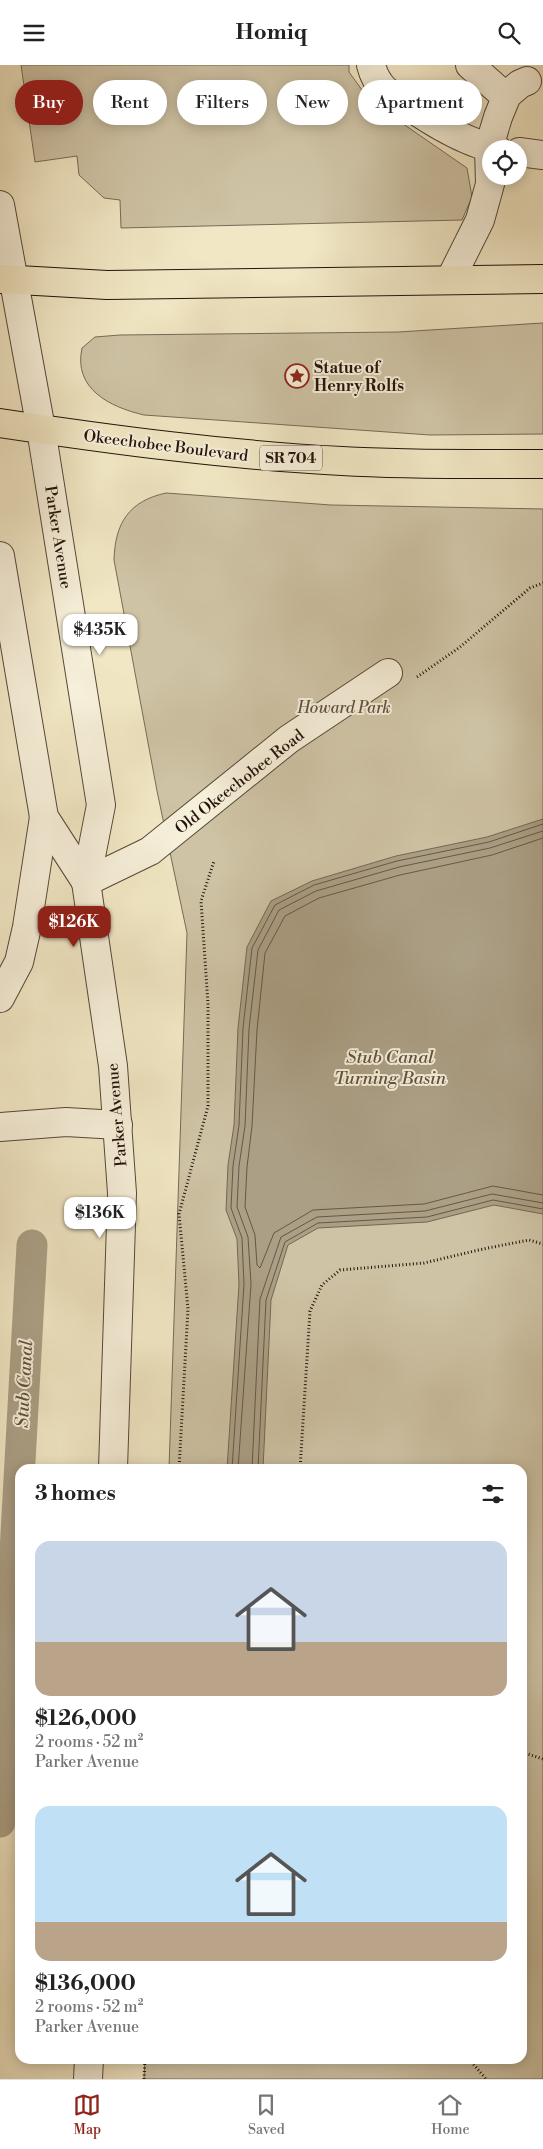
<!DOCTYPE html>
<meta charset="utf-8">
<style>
:root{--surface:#fff;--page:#f6f6f6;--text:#222;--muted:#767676;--line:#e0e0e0;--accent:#8f2418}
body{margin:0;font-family:"Libre Bodoni",serif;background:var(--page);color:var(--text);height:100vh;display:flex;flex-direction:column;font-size:19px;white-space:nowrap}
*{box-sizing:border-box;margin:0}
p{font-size:16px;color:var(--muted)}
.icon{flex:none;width:28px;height:28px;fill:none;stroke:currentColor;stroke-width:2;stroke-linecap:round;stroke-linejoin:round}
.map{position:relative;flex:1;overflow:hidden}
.details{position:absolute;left:15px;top:1399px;width:512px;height:600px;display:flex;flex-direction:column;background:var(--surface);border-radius:15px;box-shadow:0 2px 12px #0003}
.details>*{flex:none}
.guide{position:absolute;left:15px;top:15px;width:514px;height:45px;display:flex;gap:10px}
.fabs{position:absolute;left:482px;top:75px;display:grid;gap:10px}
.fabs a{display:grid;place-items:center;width:45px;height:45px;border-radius:50%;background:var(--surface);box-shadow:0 2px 12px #0003;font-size:25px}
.price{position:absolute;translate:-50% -42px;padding:0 11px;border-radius:10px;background:#fff;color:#222;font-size:16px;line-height:32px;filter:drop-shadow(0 1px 2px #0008)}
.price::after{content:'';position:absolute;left:50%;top:30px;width:15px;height:11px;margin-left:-8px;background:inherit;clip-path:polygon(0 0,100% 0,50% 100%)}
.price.active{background:var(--accent);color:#fff}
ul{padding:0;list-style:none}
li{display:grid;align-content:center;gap:10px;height:265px;padding:0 20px}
li span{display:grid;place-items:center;height:155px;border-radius:15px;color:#555}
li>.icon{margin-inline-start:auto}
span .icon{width:90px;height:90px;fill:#fffc;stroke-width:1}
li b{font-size:21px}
h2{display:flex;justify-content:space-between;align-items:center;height:60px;padding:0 20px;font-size:21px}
.chip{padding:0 18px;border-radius:22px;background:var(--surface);box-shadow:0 2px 12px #0003;font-size:18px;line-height:45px}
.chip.active{background:var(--accent);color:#fff}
header{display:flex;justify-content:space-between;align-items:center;height:65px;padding:0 20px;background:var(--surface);font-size:22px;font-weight:700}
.menu{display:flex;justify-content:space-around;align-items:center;height:70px;border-top:1px solid var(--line);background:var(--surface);font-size:14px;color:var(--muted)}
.menu a{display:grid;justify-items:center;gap:2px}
.menu .active{color:var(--accent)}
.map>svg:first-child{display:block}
.green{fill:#cec3a5;stroke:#786a58}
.water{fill:#ab9f85;stroke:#746754}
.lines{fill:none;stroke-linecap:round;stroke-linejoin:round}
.shore{stroke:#665848;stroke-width:1}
.canal{stroke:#ab9f85;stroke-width:31}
.minor-casing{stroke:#564739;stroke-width:30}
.major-casing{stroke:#22120b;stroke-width:30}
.path{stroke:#22120b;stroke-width:3;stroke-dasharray:1 2.5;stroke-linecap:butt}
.minor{stroke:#f6efd9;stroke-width:28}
.major{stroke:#f1e7c4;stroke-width:28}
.labels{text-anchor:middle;stroke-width:4;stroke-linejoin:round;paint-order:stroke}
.shield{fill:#f6efd9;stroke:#625449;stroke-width:1}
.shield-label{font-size:15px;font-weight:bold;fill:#22120b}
.poi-label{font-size:16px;font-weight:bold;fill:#22120b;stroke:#f6efd9;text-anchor:start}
.street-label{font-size:16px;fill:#22120b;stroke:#f6efd9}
.park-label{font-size:16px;font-style:italic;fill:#5e5041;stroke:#f6efd9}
.water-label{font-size:18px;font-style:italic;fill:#605142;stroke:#f6efd9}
</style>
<header><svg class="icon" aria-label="menu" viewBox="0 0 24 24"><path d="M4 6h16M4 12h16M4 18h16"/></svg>Homiq<svg class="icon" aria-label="search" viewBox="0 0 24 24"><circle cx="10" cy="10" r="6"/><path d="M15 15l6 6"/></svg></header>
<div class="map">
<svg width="543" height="2014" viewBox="0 0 543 2014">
<rect width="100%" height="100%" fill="#f1e7c4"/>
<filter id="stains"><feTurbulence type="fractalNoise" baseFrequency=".004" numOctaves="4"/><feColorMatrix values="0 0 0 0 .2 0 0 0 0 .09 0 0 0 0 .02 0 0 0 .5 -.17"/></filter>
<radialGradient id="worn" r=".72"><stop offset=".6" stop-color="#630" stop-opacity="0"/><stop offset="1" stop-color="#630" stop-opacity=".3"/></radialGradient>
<g class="green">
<path d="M21,0H349V7L370,36L467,103L472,132L462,155L121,163L120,135L104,133L79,110L77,91L35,97Z"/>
<path d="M543,258V369L430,370L144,350C110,342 73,324 82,283L95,272L120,270L398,267Z"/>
<path d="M166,428L331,440L543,444V2014H144L145,1994H522V1404H169L187,868L157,726L114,495C115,458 129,436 166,428Z"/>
</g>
<path class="water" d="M543,754V1149L494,1140L427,1157L318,1163L288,1180L271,1235L263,1404H227L239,1219L237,1174L226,1145L228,1100L234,1060L238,963L247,882L271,836L312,816L396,791L487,772Z"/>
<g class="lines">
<g class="shore">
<path d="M543,773L492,790L400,810L319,833L285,851L265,888L257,965L252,1061L247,1102L245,1142L255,1170L257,1200L260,1203L274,1168L313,1145L424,1139L493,1121L543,1130"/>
<path d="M232,1404L244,1219L242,1173L231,1143L233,1101L239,1060L243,963L252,883L275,840L314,820L397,796L489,777L543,759"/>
<path d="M238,1404L251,1219L248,1172L237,1142L239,1101L245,1061L249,964L258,885L279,845L316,826L399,802L490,783L543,766"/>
<path d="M252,1404L260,1234L281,1172L317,1152L425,1146L492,1129L543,1138"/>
<path d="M258,1404L266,1235L285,1177L318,1158L427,1152L493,1135L543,1144"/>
</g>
<path class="canal" d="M0,1757L32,1180"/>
<g class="minor-casing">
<g id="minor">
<path d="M371,0C373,8 378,18 384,24C388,28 395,32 400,35C427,54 464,78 497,84"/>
<path d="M470,0L506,32"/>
<path d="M519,87L543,90"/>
<path d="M0,140L41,364L101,740L86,817L113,1001L122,1128L113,1404"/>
<path d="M450,215L480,155L490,119L489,82L498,52L507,30L520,19L527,16"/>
<path d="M0,491L44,752L86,817"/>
<path d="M86,817L150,786L289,674L388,608"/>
<path d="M0,933L19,897L27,862L44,752"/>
<path d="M0,1062L66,1057L118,1060"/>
<path d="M88,2014L89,1994"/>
</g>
</g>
<g class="major-casing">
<g id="major">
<path d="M0,214L107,220L543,214"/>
<path d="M0,358C114,375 227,390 342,396C409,400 476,399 543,399"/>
</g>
</g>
<g class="path">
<path d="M417,612L460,582L530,523L543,518"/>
<path d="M179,1404L188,1244L179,1149L208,1041V939L201,836L214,796"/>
<path d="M300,1404L310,1246L322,1220L340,1205L424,1198L483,1184L529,1175L543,1179"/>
<path d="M522,1687L543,1694"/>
<path d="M469,1994L486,2014"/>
<path d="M144,2014L145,1994"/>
</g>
<use href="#minor" class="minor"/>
<use href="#major" class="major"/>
</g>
<defs>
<g id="sight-ring" transform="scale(1.25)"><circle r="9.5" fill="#f6efd9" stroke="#8f2418" stroke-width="1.5"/><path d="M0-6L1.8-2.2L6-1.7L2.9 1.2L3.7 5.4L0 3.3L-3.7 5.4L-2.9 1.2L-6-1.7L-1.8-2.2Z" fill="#8f2418"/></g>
</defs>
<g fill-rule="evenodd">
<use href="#sight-ring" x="297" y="311"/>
</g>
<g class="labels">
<rect class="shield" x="260" y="380.5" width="62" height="25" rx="4"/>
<g class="shield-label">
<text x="291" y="398">SR 704</text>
</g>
<g class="poi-label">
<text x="314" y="308">Statue of<tspan x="314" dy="18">Henry Rolfs</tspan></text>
</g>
<g class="street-label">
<text transform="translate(166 380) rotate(7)" y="6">Okeechobee Boulevard</text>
<text transform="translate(59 472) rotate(81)" y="6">Parker Avenue</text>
<text transform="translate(239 716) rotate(-38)" y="6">Old Okeechobee Road</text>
<text transform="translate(116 1050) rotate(-95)" y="6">Parker Avenue</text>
</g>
<g class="park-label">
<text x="344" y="648">Howard Park</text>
</g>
<g class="water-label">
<text x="390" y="998">Stub Canal<tspan x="390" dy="21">Turning Basin</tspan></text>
<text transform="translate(24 1319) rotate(-87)" y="6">Stub Canal</text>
</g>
</g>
<rect width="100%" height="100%" filter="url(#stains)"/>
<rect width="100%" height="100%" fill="url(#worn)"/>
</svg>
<div class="fabs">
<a><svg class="icon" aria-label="locate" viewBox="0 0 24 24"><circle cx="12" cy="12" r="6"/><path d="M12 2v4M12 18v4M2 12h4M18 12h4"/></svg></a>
</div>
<b class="price" style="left:100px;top:591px">$435K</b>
<b class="price active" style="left:74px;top:883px">$126K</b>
<b class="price" style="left:100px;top:1174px">$136K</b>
<div class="guide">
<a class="chip active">Buy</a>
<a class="chip">Rent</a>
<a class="chip">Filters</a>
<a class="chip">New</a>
<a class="chip">Apartment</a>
</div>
<section class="details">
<h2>3 homes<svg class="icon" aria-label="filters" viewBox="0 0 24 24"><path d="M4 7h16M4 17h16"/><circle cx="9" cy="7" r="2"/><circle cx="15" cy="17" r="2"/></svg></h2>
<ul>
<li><span style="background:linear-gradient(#c9d6e8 65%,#b9a48a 0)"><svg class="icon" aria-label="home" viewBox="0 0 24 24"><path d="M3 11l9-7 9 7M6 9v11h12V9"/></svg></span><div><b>$126,000</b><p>2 rooms · 52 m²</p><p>Parker Avenue</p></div></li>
<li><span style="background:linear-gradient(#bfe0f5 75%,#b9a48a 0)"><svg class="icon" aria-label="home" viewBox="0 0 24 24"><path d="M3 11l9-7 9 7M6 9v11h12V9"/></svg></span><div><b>$136,000</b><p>2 rooms · 52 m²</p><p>Parker Avenue</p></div></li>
</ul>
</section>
</div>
<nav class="menu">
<a class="active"><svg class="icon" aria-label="map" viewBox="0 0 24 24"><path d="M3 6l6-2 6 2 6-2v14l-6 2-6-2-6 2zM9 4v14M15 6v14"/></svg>Map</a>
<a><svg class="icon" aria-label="saved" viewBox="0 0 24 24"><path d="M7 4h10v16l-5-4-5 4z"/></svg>Saved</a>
<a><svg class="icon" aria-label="home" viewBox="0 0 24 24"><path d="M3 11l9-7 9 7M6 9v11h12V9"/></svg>Home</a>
</nav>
